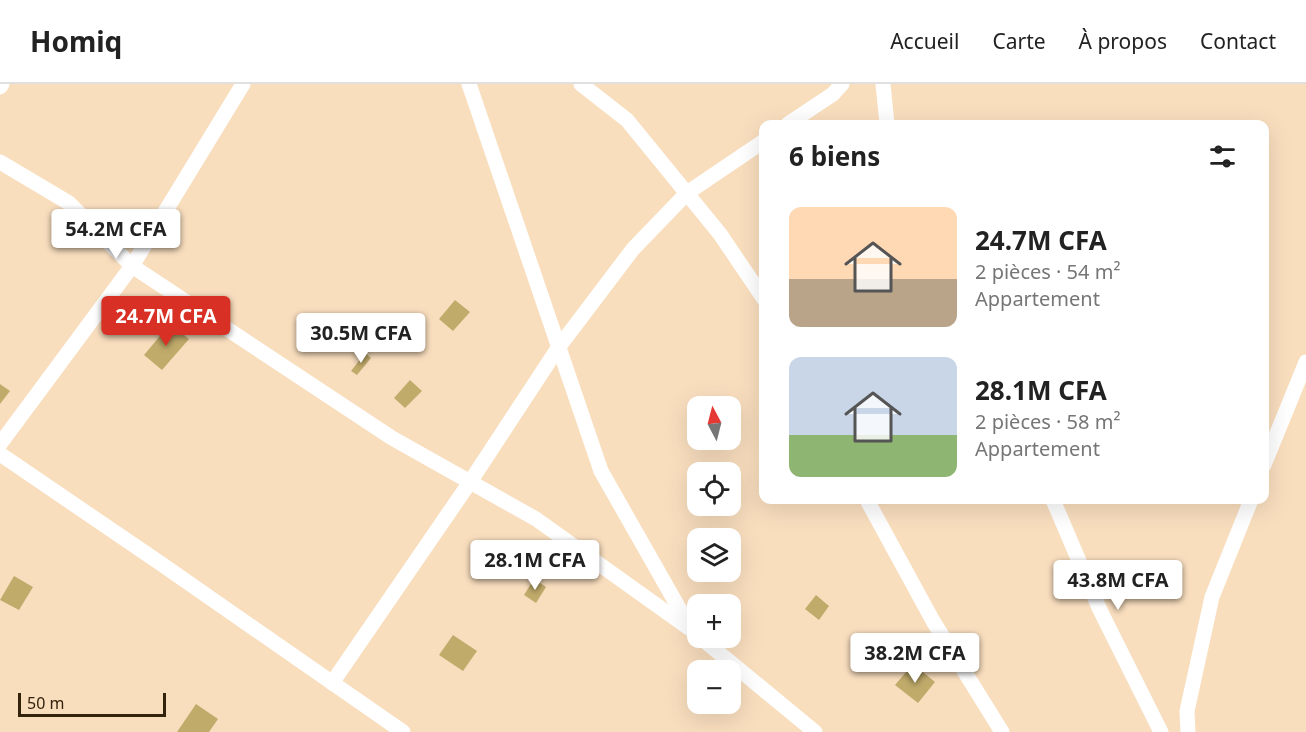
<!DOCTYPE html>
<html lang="fr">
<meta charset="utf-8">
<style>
:root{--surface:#fff;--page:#f2f2f2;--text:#222;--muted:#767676;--line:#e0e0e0;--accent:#d93025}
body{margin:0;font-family:"Noto Sans",sans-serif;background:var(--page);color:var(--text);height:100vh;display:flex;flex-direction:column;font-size:22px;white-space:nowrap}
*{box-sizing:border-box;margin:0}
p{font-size:20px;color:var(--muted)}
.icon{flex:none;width:33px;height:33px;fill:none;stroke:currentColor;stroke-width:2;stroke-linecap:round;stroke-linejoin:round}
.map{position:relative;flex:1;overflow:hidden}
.panel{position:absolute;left:759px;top:36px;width:510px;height:384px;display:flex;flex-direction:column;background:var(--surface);border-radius:12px;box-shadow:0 6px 24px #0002}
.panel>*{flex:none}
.needle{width:39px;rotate:353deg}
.controls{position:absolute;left:687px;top:312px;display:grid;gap:12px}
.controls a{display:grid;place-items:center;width:54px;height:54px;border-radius:12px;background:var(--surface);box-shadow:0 6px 24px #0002;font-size:30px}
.scale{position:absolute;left:18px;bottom:15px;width:148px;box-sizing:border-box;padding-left:6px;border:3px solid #33220c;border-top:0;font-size:16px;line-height:21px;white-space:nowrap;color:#33220c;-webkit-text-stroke:4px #f9debe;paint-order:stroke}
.price{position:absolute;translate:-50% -51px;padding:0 14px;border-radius:6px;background:#fff;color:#222;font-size:20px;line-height:39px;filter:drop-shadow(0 2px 3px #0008)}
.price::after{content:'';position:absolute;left:50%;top:36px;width:18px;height:14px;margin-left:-9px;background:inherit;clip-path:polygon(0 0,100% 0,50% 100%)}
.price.active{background:var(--accent);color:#fff}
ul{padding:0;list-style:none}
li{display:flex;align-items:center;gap:18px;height:150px;padding:0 30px}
li span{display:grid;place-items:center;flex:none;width:168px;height:120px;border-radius:12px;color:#555}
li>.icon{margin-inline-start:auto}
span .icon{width:72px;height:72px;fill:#fffc;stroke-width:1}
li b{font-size:26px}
h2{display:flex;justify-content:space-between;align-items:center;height:72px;padding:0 30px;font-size:26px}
header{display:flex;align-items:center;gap:36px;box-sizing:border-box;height:84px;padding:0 30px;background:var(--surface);border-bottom:2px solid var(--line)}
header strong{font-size:28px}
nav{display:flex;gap:33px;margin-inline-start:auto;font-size:21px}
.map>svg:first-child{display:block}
.building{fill:#c0ab6b}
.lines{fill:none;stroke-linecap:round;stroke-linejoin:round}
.street{stroke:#fff;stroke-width:15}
</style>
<header>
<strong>Homiq</strong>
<nav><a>Accueil</a><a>Carte</a><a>À propos</a><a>Contact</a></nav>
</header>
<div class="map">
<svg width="1306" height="648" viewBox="0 0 1306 648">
<rect width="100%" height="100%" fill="#f9debe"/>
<g class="building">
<path d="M455,216L470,228L453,247L439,235Z"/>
<path d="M170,240L189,255L162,286L144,271Z"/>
<path d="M365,269L371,274L357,291L351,287Z"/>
<path d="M410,296L422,307L405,324L394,314Z"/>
<path d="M0,300L10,307L0,320Z"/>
<path d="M14,492L33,503L19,526L0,516Z"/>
<path d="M534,495L546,503L536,519L524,511Z"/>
<path d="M816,511L829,522L819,536L805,525Z"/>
<path d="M453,551L477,567L463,587L439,571Z"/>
<path d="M913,580L935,598L918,619L895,601Z"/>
<path d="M196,620L218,635L209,648H177Z"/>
</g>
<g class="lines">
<g class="street">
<path d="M469,0L601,387L688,540"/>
<path d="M581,0L627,36L720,150L764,215"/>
<path d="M883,0L887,40"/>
<path d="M0,3L2,0"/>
<path d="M788,40L833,10L842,0"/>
<path d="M0,78L69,119L132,182L392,354L536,435L690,545"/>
<path d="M0,360L132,182L243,0"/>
<path d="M0,370L160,479L403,648"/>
<path d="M1264,381L1306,278"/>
<path d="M867,416L933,537L1002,648"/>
<path d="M1053,416L1100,526L1161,648"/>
<path d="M701,554L815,648"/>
<path d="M332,599L470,398L558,264L633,165L687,109L764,57"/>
<path d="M1188,648L1187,627L1212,513L1251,416"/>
</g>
</g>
</svg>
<div class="controls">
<a><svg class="needle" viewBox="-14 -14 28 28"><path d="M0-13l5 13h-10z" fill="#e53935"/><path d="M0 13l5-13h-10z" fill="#767676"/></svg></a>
<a><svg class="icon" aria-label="locate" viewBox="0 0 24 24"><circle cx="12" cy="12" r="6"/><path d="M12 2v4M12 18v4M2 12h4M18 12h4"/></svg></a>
<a><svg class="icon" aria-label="layers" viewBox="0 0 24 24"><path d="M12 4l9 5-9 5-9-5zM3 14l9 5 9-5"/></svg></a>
<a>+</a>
<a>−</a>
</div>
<div class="scale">50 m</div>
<b class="price" style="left:116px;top:176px">54.2M CFA</b>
<b class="price active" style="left:166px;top:263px">24.7M CFA</b>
<b class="price" style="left:361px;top:280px">30.5M CFA</b>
<b class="price" style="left:535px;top:507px">28.1M CFA</b>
<b class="price" style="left:1118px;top:527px">43.8M CFA</b>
<b class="price" style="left:915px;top:600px">38.2M CFA</b>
<section class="panel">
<h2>6 biens<svg class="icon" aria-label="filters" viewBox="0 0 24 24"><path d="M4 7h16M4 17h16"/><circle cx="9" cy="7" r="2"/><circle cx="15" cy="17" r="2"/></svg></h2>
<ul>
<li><span style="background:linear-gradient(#ffd9b3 60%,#b9a48a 0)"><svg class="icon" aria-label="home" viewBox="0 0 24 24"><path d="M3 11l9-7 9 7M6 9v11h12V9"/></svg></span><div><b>24.7M CFA</b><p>2 pièces · 54 m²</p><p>Appartement</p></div></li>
<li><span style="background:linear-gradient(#c9d6e8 65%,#8fb573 0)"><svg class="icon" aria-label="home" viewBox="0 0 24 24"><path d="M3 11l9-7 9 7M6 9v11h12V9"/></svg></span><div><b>28.1M CFA</b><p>2 pièces · 58 m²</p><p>Appartement</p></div></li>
</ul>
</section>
</div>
